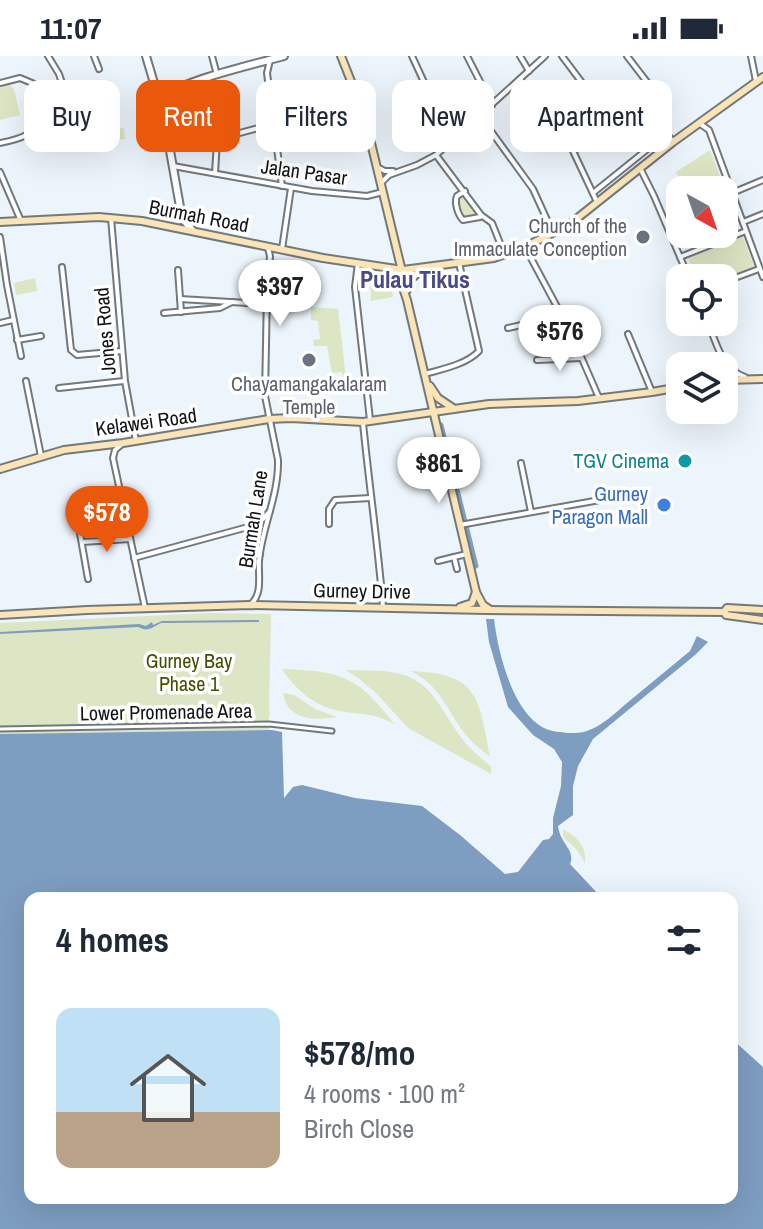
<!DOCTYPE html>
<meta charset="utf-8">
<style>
:root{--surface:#fff;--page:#f2f2f3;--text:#1f2937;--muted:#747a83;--accent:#ea580c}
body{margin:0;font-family:"Archivo Narrow",sans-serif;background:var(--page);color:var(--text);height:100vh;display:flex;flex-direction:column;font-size:30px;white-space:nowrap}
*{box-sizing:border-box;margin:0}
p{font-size:26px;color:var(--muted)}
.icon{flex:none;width:44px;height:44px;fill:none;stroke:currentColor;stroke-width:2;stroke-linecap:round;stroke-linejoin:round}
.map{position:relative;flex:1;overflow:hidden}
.panel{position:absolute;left:24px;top:836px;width:714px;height:312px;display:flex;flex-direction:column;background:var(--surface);border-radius:16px;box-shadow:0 8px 32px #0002}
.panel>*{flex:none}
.hud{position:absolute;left:24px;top:24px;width:716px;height:72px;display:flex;gap:16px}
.needle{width:52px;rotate:140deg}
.buttons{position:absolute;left:666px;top:120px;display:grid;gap:16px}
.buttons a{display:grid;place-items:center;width:72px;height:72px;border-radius:16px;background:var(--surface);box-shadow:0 8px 32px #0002;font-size:40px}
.price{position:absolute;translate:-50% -68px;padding:0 18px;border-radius:28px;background:#fff;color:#222;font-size:26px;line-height:52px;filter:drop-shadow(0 2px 4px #0008)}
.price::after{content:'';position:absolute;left:50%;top:48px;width:24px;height:18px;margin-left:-12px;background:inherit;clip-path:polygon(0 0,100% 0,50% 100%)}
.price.active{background:var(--accent);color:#fff}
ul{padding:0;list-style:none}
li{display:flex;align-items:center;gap:24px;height:200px;padding:0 32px}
li span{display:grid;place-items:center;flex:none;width:224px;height:160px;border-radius:16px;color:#555}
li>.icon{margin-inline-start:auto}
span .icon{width:96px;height:96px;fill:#fffc;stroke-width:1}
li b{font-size:34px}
h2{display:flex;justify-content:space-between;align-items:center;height:96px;padding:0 32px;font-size:34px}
.chip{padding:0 28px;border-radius:16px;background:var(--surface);box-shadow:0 8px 32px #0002;font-size:28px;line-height:72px}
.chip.active{background:var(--accent);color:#fff}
.status{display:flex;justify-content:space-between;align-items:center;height:56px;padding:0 40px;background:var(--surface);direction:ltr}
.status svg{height:22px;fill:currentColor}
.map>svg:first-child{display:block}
.green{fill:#dde6c4}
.water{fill:#7d9dc1}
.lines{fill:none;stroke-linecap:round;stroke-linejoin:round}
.canal{stroke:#7d9dc1;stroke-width:5}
.pedestrian-casing{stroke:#71787e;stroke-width:7}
.minor-casing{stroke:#71787e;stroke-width:8}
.tertiary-casing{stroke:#71787e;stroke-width:10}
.secondary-casing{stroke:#71787e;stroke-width:10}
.pedestrian{stroke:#fff;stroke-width:3}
.minor{stroke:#fff;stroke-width:4}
.tertiary{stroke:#fff;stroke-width:6}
.secondary{stroke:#fbe4b6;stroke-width:6}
.worship-dot{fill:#6b7280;stroke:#fff;stroke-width:3}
.culture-dot{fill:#0f9aa8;stroke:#fff;stroke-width:3}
.shop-dot{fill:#3f7fe0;stroke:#fff;stroke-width:3}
.labels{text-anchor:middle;stroke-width:7;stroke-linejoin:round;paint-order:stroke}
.street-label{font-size:20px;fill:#111416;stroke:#fff}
.worship-label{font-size:20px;fill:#5b616d;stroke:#fff;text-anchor:end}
.culture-label{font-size:20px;fill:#0d838f;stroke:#fff;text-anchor:end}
.shop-label{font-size:20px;fill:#366cbe;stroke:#fff;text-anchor:end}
.park-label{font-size:20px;fill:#434f02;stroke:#fff}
.quarter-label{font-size:24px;font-weight:bold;fill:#474a87;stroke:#fff}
</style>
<div class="status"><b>11:07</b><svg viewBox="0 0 49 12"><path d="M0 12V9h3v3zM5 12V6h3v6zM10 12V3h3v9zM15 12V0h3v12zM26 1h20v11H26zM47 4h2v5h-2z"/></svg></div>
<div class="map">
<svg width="763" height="1173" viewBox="0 0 763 1173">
<rect width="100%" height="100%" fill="#edf5fc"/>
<g class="green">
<path d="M8,27L14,33L20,59L0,64V29Z"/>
<path d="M124,72L125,83L105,86L103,75Z"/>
<path d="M710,94L725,133L684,134L676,116Z"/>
<path d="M465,139L479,157L477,160L466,163C459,160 456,147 459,141Z"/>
<path d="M743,181L754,210L723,222H696L688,202Z"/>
<path d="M35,222L37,235L16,239L14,227Z"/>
<path d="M370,225L391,228L393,241L371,245Z"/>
<path d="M311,251L338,253L346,322H343L342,316L332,317L327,290H314L313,284L320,283L318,265L311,264Z"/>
<path d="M209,557L271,558L269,652L270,659L269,660V674L0,678V567Z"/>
<path d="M282,613C342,615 359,621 395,669C375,656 361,659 339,655C314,650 295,633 282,613Z"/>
<path d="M345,614C364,615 383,613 401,618C432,626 443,657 460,680C469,692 479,701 491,710V718L408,672L377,638L358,622Z"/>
<path d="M410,615C479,617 479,642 490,701C482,694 473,688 466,679C446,654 441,629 410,615Z"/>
<path d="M283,637L294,639L315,653L337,661C314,665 287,664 283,637Z"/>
<path d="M563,773C577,781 587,790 585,807L577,794L563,781Z"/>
</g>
<g class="water">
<path d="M486,563H494C498,596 512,655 544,672C551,676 561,676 568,677C575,677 581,677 587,675C602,670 615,657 627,647C648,630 669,612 690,595L697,580L708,586L695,599L593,683L578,710L573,730V759L558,770C560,788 576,794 570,808L602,842H30V1142H732V983L763,1011V1173H0V678L272,674L282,676L284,742L293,731L302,729L355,742L422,750L460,779L505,818L518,816L543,784L549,783L553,778V762L561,730L562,706L554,693L533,679L508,651L489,586Z"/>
<path d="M259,564V566L161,567C151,572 148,576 138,571L0,578V576L139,568L146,570L152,566L153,569L162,565Z"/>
</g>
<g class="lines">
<path class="canal" d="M441,369L476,510"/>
<g class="pedestrian-casing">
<path id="pedestrian" d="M0,673L269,668L332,675"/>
</g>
<g class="minor-casing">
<g id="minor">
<path d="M48,0L59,18L65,36"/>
<path d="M94,0L99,13"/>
<path d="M212,0L217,19"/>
<path d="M412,0L434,48L456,82"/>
<path d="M467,0L492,49"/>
<path d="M520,0L529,15"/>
<path d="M562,0L610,64"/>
<path d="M751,0L756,25"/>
<path d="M270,4L267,17L282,130"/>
<path d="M520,23L573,95L597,146"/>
<path d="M0,27L20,22L44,32"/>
<path d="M480,60L533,133L553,177"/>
<path d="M699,67L709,74L763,221"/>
<path d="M0,87C20,83 36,80 41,56C42,49 40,42 41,35L47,31L63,29"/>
<path d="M574,95L648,36L649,30L647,26L627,0"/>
<path d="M436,99L481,159L492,167L500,187L501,199"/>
<path d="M173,110L312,135L367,140L383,136"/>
<path d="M377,111L385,115H393"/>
<path d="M640,112L654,140L689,222"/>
<path d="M0,116L21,165"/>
<path d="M215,117L217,85L221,82L262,71L273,64"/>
<path d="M381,127L389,119L417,109L436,99L545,0"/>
<path d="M465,135L457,140C454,147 458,159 463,164L480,161L481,159"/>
<path d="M593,137L665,79H668L673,86"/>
<path d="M732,137L763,124"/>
<path d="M111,162L125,325L136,385"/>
<path d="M743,166L763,158"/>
<path d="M0,181L7,229L21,300"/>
<path d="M525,191L570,275L599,342"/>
<path d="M282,193L291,132"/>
<path d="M680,201L746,175"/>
<path d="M358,207L355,231L370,364"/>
<path d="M62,211L71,294L77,299L122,295"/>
<path d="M178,214L181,256"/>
<path d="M724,226L759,213"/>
<path d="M180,243L266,248"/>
<path d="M164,257L220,252L232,246"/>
<path d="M708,266C716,287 722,313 745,321"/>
<path d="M0,267L13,264"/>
<path d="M508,272L543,264L559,256"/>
<path d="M628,278L652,336"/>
<path d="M17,284L41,280"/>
<path d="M537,304L581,302"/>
<path d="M425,318C443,313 467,308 479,295L459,207"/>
<path d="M26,325L41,400"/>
<path d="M59,332L124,325"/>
<path d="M363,367C369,428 378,489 383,551"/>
<path d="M121,389L115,394L113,402L145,552"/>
<path d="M521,407L531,456"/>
<path d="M75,449L88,523"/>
<path d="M104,462L124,456"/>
<path d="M329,468V453L335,444L370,442"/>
<path d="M460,469L611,442"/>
<path d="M248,471L260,498"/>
<path d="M82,486L130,483"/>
<path d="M134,502L248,471L263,463L270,455"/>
<path d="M438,505L454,501"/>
<path d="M457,513L454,501L467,498"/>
<path d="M251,548C263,537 258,520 259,505C262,471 279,439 278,404L265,340L267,236L270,200L268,192"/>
</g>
</g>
<g class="tertiary-casing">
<g id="tertiary">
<path d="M146,0L164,61L182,162L192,174"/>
<path d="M163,49L164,41C180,25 259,7 284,0"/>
</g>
</g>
<g class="secondary-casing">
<g id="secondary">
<path d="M341,0L364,58L406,232"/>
<path d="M0,166L99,161L142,165L323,202L403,214L494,202L525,191L570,168L673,86L763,21"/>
<path d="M393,214L399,220L407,244L476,536L483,549L489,553"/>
<path d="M407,234L411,223L421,214"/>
<path d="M724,324L763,323"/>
<path d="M430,330L438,342L453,352"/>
<path d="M0,413L64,394L123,387L269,363L291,362L363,366L489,348L578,345L652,336L680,331"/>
<path d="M460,551L472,547L476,536"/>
<path d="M724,556L726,559L763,564"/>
<path d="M0,559L87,554L250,549L486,554L724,556L727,552L763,554"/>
</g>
</g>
<use href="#pedestrian" class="pedestrian"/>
<use href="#minor" class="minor"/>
<use href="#tertiary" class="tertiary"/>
<use href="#secondary" class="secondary"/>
</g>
<g class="worship-dot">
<circle cx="643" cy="181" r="8"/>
<circle cx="309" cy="304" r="8"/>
</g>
<circle class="culture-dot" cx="685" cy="405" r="8"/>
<circle class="shop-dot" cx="664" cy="449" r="8"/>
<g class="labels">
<g class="street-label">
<text transform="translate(304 116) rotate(8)" y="7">Jalan Pasar</text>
<text transform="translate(199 160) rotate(11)" y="7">Burmah Road</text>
<text transform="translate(105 275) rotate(-95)" y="7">Jones Road</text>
<text transform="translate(146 366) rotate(-8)" y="7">Kelawei Road</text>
<text transform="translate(253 463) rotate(-81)" y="7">Burmah Lane</text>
<text transform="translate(362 535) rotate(1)" y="7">Gurney Drive</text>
<text transform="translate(166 656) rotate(-1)" y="7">Lower Promenade Area</text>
</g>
<g class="worship-label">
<text x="627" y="177">Church of the<tspan x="627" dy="23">Immaculate Conception</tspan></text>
<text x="309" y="335" text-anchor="middle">Chayamangakalaram<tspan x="309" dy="23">Temple</tspan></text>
</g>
<g class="culture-label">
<text x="669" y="412">TGV Cinema</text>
</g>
<g class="shop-label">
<text x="648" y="445">Gurney<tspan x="648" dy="23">Paragon Mall</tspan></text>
</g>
<g class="park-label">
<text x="189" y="612">Gurney Bay<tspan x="189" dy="23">Phase 1</tspan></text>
</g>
<g class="quarter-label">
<text x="415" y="232">Pulau Tikus</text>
</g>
</g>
</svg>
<div class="buttons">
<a><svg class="needle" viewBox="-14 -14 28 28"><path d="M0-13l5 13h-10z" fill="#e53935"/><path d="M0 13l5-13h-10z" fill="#747a83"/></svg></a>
<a><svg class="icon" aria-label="locate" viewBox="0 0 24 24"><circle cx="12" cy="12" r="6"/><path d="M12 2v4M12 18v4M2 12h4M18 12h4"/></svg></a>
<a><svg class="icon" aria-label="layers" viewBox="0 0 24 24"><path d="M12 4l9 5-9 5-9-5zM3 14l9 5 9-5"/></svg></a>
</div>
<b class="price" style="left:280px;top:272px">$397</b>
<b class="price" style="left:560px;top:317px">$576</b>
<b class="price" style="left:439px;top:449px">$861</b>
<b class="price active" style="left:107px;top:498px">$578</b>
<div class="hud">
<a class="chip">Buy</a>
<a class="chip active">Rent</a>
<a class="chip">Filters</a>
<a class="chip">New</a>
<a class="chip">Apartment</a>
</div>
<section class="panel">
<h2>4 homes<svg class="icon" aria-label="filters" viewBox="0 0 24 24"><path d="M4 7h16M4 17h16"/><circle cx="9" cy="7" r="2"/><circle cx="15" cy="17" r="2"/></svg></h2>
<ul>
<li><span style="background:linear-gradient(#bfe0f5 65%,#b9a48a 0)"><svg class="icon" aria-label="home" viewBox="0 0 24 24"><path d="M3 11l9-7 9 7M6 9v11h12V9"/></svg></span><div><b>$578/mo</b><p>4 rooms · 100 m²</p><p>Birch Close</p></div></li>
</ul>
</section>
</div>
